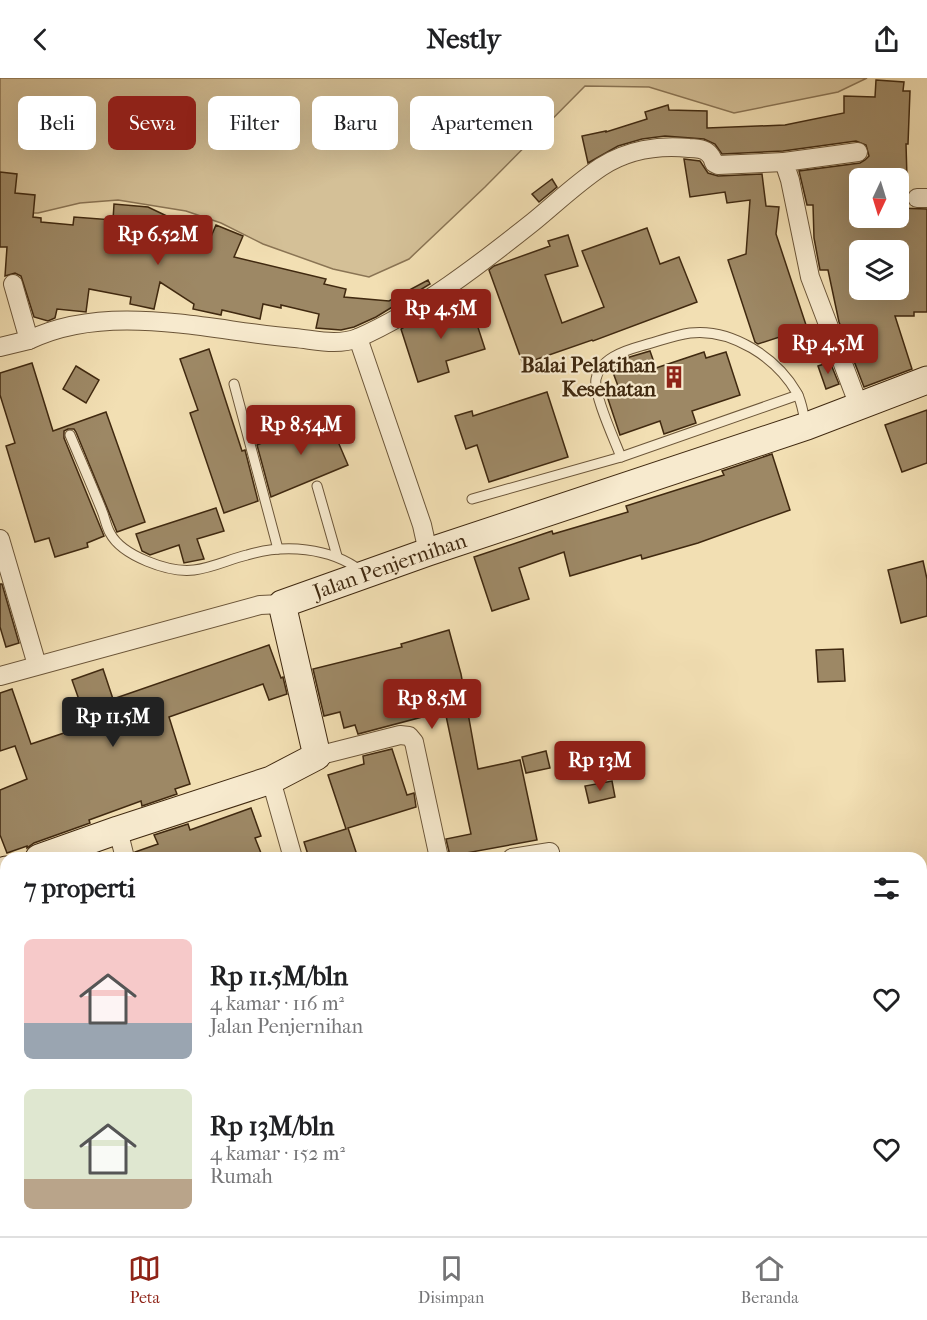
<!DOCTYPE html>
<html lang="id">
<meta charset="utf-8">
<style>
:root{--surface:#fff;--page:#f6f6f6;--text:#202124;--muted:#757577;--line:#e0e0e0;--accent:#8f2418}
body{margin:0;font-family:"IM FELL French Canon",serif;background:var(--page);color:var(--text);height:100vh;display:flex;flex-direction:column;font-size:22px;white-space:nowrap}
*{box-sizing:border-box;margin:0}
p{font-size:20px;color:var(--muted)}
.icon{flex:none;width:33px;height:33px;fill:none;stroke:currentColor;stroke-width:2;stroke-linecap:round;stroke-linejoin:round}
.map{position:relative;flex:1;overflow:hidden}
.side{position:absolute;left:0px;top:774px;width:927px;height:384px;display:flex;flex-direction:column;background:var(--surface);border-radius:18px 18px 0 0;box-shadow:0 6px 24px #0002}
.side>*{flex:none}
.guide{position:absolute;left:18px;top:18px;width:600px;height:54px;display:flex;gap:12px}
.needle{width:39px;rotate:184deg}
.tools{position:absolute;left:849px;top:90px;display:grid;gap:12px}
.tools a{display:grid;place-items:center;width:60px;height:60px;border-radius:9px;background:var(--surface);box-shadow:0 6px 24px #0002;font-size:30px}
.price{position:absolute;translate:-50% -51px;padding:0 14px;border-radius:6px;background:var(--accent);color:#fff;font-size:20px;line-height:39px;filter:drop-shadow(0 2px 3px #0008)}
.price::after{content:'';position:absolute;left:50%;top:36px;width:18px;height:14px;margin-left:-9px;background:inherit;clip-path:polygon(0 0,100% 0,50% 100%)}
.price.on{background:#222;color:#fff}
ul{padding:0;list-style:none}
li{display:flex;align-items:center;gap:18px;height:150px;padding:0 24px}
li span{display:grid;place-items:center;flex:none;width:168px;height:120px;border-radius:9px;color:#555}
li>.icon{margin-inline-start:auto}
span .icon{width:72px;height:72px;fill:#fffc;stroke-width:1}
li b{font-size:26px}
h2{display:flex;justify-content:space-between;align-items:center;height:72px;padding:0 24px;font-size:26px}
.pill{padding:0 21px;border-radius:9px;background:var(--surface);box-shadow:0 6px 24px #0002;font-size:21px;line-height:54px}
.pill.on{background:var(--accent);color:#fff}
header{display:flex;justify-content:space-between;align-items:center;height:78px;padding:0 24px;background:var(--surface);font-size:27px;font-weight:700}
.menu{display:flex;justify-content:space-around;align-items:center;height:84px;border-top:2px solid var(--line);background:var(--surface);font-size:16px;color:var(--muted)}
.menu a{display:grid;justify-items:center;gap:3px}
.menu .on{color:var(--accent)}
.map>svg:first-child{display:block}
.green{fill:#d4c097;stroke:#8a7454;stroke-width:1.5}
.building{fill:#9d8865;stroke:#402910;stroke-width:1.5;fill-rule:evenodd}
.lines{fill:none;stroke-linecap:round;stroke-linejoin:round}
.lane-casing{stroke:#6c5639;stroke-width:11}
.street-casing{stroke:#6c5639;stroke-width:20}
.secondary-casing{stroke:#402910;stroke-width:29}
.lane{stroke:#f7eace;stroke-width:9}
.street{stroke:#f7eace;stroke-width:18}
.secondary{stroke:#f7eace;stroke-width:27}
.labels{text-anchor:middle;stroke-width:4.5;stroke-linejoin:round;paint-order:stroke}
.poi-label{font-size:21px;font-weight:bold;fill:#402910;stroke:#f7eace;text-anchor:end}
.street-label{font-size:21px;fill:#402910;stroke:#f7eace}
</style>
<header><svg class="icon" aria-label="back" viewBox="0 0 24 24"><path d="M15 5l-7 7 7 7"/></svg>Nestly<svg class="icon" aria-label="share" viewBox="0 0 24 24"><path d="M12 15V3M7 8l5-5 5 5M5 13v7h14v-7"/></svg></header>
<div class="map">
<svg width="927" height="1158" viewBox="0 0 927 1158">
<rect width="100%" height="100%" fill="#f2dfb3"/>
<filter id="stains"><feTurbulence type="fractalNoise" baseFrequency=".00333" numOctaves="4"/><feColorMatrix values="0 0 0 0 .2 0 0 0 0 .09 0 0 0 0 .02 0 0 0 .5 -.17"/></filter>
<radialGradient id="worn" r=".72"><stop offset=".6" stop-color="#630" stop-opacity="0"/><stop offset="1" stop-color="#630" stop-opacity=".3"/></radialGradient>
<path class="green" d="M0,0H867L838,14L734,35L649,9L585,8L485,109L409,181L369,199L333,191L263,166L221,145L186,133L118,122L80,125L38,135H0Z"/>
<g class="building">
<path d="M876,2L904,4L903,13H910L908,66H906L907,100H860V140H898V130L927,131V234H914V238H895L912,291L864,309L839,244L828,192H820L814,160L813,127H807L799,93L860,85L865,82L869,78L866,67L856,63L783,73L722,76L715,66L704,61L665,58L642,61L618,68L588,85L582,58L606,53V54L647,41L645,34L668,27L669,32L707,33V50L785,47L844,35V18L875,19ZM860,172H898V212H860Z"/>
<path d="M684,81L700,83L708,95L718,98L762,96L766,128L779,129L776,156L807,250L758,266L755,264L728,182L746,176L750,122L727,125L725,114L690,119Z"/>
<path d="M0,94L17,96L15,115L35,117L33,139L41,140V144L73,147L74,139L113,142L114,126L148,129L194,151L210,161L216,147L243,158L234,179L326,201L324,206L346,211L344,219L389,223L428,202L430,206L376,239L354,249L341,252L316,250L319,236L281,227V230L263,226L260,241L222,232L221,237L193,231L194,226L160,204L154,231L130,226L131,219L89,211L86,234L57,231L55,240L48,243L34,239L21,198L15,195L5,198L7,169H0Z"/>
<path d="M552,101L557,109L539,124L532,116Z"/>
<path d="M647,150L660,186L679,179L697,224L593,263L592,262L523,286L489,192L494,188L550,168L548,163L568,157L578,188L545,197L562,245L604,229L582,173Z"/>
<path d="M441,226L446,236L471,228L485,271L446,283L449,294L418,304L401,251Z"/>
<path d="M209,271L242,373L245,372L258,423L224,435L190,335L198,332L180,281Z"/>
<path d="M650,273L656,290L704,274L706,280L726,274L740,317L692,333L696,345L664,356L660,343L620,357L605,312L618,308L611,289L623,281Z"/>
<path d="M830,284L839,306L826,311L818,288Z"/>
<path d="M32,285L53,353L106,334L145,444L117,454L76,354L74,351H68L64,353V360L104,458L87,465L88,469L55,479L49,460L35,464L6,368L15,365L0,317V295Z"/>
<path d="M76,288L99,302L86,325L63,311Z"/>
<path d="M547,314L568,379L489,404L477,367L466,371L455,338L472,333L473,338Z"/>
<path d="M927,332V385L902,394L885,347Z"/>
<path d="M327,338L348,387L271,419L257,367Z"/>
<path d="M772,376L790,432L698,465L642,481L641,477L570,498L564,474L519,490L529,521L492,533L474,479L552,453L553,456L628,434L626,428L724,397L722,393Z"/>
<path d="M216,430L224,453L197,461L204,481L184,485L179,467L150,477L142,473L136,456Z"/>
<path d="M923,483L927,501V538L901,545L888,492Z"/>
<path d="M0,506H2L19,565L6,569L0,549Z"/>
<path d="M449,552L461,596L478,691L520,682L537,762L450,778L446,761L471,756L445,633L358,656L355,647L344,650L340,634L324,638L313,591L402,569L401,566Z"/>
<path d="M269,567L281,600L283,599L287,616L269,622L263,606L169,639L190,706L175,711L177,716L142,728L141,723L89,742L90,745L34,765L27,770V768L7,775L0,757V712L27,701L15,668L0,673V615L12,611L31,666L88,647L72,602L103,591L113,621Z"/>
<path d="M843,571L845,603L818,604L816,572Z"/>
<path d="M392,671L407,717L414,715L416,729L348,750L358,780H309L304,764L346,751L328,697L364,686L363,678Z"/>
<path d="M546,673L550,690L526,695L522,679Z"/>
<path d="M612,703L615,719L589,725L585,708Z"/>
<path d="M251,730L261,758L255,760L263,780H136L135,774L158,766L154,757L188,746L190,752Z"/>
</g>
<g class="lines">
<g class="lane-casing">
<g id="lane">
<path d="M234,306L278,471"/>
<path d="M70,357C81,383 92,408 102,433C105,440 106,448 110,455C122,478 169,495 194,492C212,490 230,481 247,477C284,466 330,469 361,493"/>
<path d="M621,379C615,363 593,316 596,301C600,281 623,273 641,268C657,264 674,257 690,255C732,250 777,280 797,315C802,324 803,336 806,346"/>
<path d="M317,408L337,478"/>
<path d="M472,421L621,379L798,317"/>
<path d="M376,1152L378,1158"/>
<path d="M315,1158L331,1152"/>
</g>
</g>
<g class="street-casing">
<g id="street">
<path d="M858,74L784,84L790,102L810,199L859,328"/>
<path d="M917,120H927"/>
<path d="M13,206L29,262C109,223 210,253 295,260C316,262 337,268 358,260L422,447L428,474"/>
<path d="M358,260C421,232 479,187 533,144C555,126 577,105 601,89C627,72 659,67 689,70C696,70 706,71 710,77C712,79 713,82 714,85L718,87L784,84"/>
<path d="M0,269L29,262"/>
<path d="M0,461L37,587"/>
<path d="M0,598L260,527L282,526"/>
<path d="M317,678L400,657L409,658L414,664L439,780"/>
<path d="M271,702L293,780"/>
<path d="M118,752L125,780"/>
<path d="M512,780L550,774"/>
<path d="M0,1002L6,1000"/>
<path d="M738,1158V1152"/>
<path d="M862,1158V1152"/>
</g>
</g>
<g class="secondary-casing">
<g id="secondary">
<path id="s1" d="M39,780L118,752L271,702L317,678L282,526L428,474L807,348L927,302"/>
<path d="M0,794L6,792"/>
<path d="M921,1072L927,1070"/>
<path d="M644,1158L663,1152"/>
</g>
</g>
<use href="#lane" class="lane"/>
<use href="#street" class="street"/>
<use href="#secondary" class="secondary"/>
</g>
<defs>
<g id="building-bare" transform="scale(1.8)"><path d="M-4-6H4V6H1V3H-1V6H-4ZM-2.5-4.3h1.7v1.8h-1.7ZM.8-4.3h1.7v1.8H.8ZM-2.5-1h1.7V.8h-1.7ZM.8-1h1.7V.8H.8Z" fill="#8f2418" stroke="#f7eace" stroke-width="2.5" paint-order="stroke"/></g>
</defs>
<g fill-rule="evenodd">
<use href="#building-bare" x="674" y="299"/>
</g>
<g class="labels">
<g class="poi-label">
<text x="656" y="294">Balai Pelatihan<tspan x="656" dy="24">Kesehatan</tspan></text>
</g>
<g class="street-label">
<text dy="7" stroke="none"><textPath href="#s1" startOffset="567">Jalan Penjernihan</textPath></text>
</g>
</g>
<rect width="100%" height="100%" filter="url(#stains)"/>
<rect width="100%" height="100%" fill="url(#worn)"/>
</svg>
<div class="tools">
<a><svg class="needle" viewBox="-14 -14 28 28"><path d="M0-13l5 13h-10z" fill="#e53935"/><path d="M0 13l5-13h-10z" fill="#757577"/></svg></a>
<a><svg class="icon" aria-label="layers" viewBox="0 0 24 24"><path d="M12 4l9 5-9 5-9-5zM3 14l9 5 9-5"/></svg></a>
</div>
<b class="price" style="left:158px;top:188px">Rp 6.52M</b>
<b class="price" style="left:441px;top:262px">Rp 4.5M</b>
<b class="price" style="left:828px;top:297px">Rp 4.5M</b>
<b class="price" style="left:301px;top:378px">Rp 8.54M</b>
<b class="price" style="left:432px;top:652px">Rp 8.5M</b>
<b class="price on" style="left:113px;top:670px">Rp 11.5M</b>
<b class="price" style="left:600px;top:714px">Rp 13M</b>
<div class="guide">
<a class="pill">Beli</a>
<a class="pill on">Sewa</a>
<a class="pill">Filter</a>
<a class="pill">Baru</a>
<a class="pill">Apartemen</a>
</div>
<section class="side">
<h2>7 properti<svg class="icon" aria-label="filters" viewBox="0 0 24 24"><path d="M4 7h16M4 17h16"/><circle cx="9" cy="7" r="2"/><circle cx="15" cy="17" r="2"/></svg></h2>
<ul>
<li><span style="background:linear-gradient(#f6c9c9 70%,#9aa5b1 0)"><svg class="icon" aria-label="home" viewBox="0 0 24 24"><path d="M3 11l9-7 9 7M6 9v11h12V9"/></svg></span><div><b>Rp 11.5M/bln</b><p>4 kamar · 116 m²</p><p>Jalan Penjernihan</p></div><svg class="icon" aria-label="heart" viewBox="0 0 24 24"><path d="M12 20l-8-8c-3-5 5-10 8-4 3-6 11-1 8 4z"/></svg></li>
<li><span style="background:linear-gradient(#dfe7d0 75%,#b9a48a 0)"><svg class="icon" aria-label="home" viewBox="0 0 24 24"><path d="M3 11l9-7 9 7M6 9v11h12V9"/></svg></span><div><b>Rp 13M/bln</b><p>4 kamar · 152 m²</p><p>Rumah</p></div><svg class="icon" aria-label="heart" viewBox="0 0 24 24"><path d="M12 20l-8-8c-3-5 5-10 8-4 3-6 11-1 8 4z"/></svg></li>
</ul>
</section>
</div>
<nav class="menu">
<a class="on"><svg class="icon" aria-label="map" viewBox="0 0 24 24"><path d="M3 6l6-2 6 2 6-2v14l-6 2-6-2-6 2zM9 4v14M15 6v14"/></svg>Peta</a>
<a><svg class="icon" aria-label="saved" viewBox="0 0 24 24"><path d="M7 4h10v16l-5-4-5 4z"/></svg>Disimpan</a>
<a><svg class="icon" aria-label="home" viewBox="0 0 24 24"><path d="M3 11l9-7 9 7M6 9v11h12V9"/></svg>Beranda</a>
</nav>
